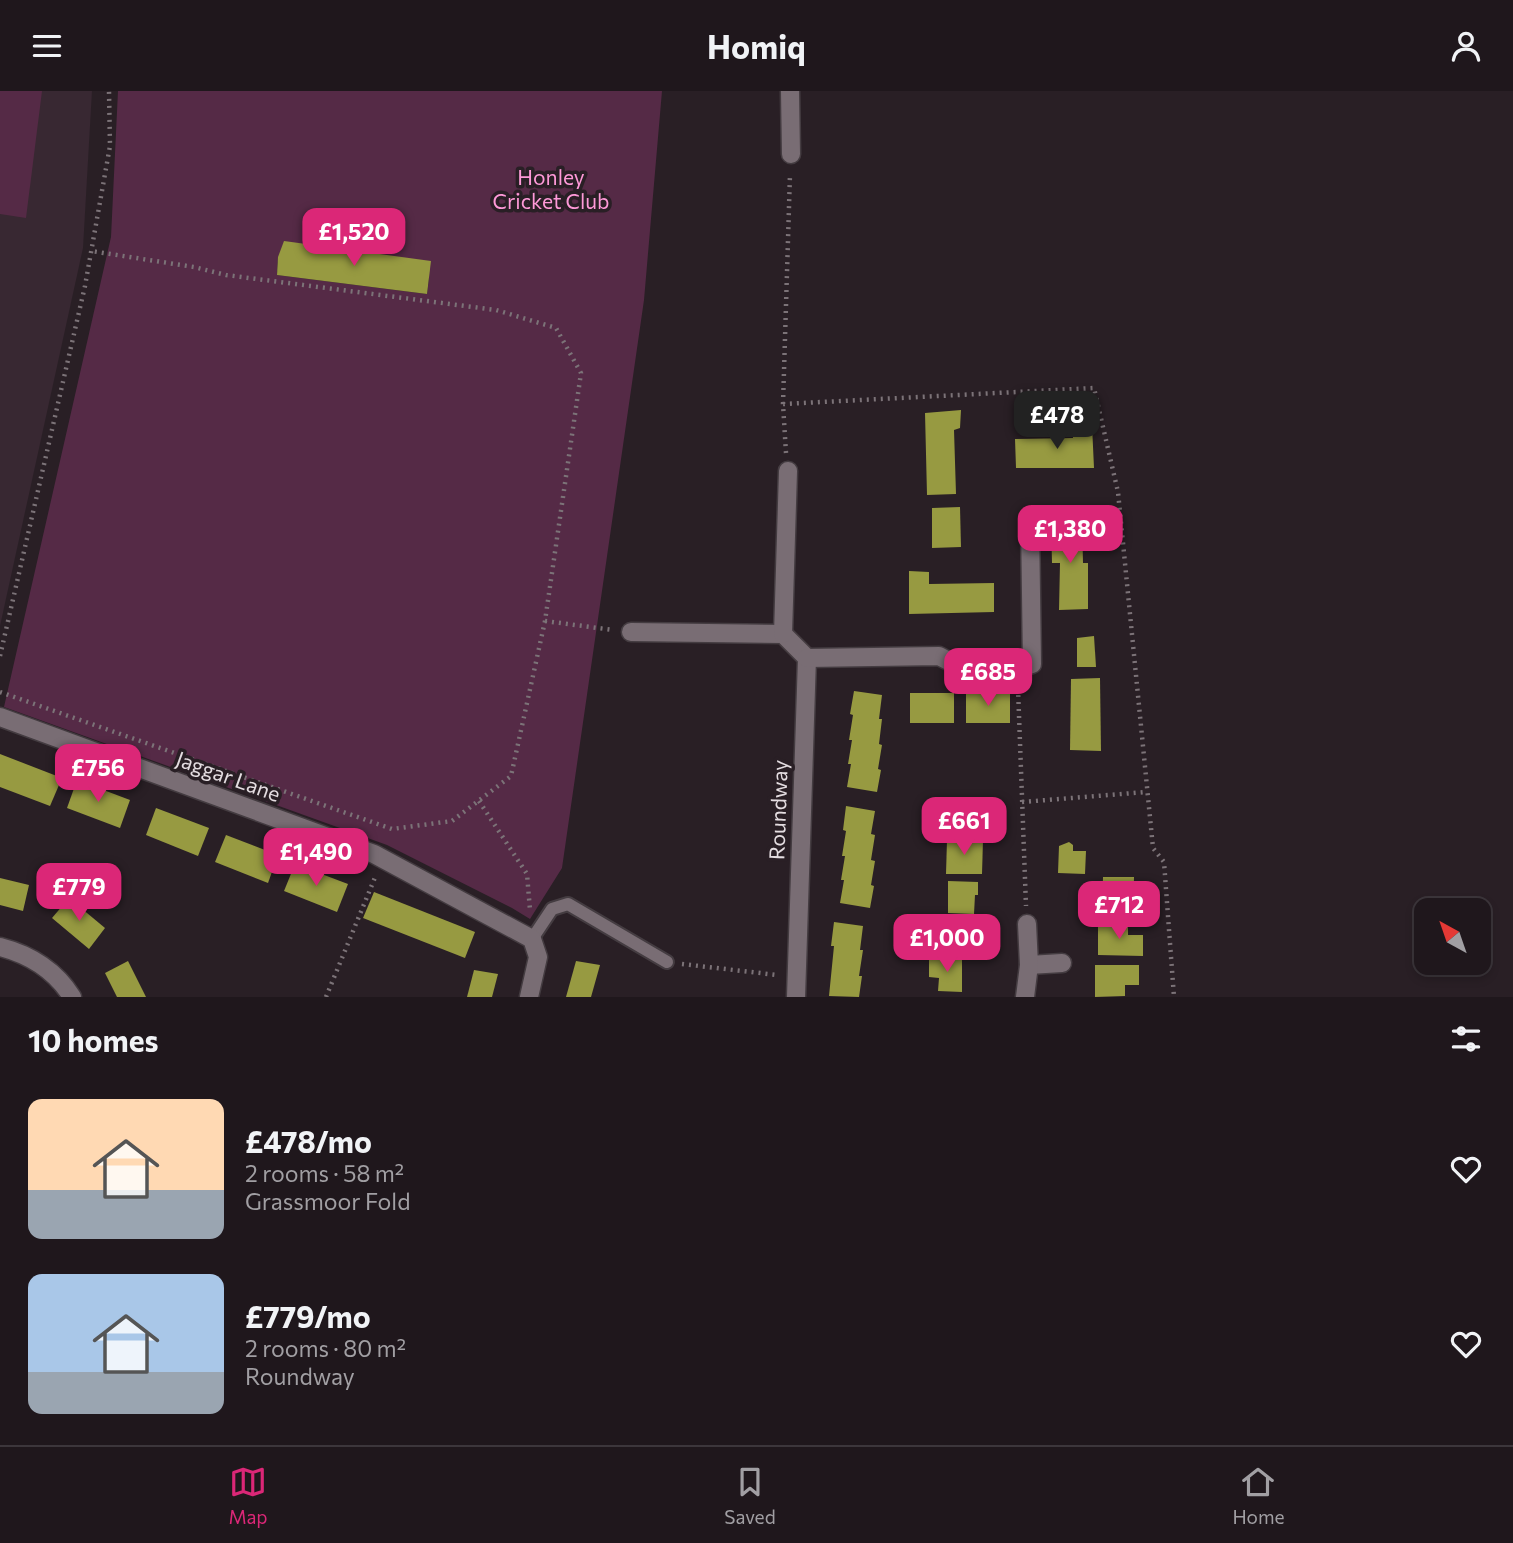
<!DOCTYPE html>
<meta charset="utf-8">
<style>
:root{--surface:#1f171c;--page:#2c2429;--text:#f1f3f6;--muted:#a19fa3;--line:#3c363b;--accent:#db2777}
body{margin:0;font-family:Commissioner,sans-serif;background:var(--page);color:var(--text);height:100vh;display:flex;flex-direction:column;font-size:26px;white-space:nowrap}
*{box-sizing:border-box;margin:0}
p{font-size:23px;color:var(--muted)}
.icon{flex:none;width:38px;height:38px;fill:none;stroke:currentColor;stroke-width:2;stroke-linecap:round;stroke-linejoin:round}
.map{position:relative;height:906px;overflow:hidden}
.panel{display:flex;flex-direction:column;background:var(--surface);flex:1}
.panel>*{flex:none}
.needle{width:46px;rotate:320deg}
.controls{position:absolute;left:1414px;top:807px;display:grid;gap:14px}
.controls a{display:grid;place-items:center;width:77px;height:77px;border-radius:14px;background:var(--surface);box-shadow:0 4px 10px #0003,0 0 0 2px var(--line);font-size:35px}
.price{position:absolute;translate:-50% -60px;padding:0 16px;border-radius:14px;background:var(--accent);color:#fff;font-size:23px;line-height:46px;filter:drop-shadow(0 2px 4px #0008)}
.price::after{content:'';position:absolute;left:50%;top:42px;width:21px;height:16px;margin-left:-10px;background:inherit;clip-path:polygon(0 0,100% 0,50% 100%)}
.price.current{background:#222;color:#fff}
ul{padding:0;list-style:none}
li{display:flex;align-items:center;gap:21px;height:175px;padding:0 28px}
li span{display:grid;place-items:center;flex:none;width:196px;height:140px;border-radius:14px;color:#555}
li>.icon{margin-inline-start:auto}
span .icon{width:84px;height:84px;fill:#fffc;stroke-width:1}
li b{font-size:30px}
h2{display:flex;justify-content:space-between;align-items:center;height:84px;padding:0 28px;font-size:30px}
header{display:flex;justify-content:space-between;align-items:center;height:91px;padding:0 28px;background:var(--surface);font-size:32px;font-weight:700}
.tab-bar{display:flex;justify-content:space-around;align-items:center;height:98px;border-top:2px solid var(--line);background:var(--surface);font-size:19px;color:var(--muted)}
.tab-bar a{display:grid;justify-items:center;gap:4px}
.tab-bar .current{color:var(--accent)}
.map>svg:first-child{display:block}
.built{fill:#382832}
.green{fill:#552a46;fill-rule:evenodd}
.building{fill:#979a41}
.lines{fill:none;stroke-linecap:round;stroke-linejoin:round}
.lane-casing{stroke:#443c41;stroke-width:16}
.street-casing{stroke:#443c41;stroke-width:21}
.path{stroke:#7c7378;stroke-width:4.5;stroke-dasharray:2 5;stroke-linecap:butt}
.lane{stroke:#796d74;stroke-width:12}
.street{stroke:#796d74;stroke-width:18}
.labels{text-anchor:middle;stroke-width:7;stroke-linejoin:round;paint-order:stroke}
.park-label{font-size:21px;fill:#fe99d8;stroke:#291f25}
.street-label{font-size:21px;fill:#e4dde1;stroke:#291f25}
</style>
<header><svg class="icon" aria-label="menu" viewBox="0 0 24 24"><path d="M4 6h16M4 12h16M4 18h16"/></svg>Homiq<svg class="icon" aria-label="person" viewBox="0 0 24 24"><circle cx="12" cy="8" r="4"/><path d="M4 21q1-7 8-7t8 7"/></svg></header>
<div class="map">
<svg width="1513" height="906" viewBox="0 0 1513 906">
<rect width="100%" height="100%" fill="#291f25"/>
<path class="built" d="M0,0H92L83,157L0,535Z"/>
<g class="green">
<path d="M0,0H42L26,127L0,123Z"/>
<path d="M118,0H662L644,209L562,777L530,828L512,817L387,754L4,616L111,146ZM278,167L429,187L427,203L277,184Z"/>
</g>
<g class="building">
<path d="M284,150L431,170L427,203L277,184L278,166Z"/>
<path d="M961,319L960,337L954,339L956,403L927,404L925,322Z"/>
<path d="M1092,334L1094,377H1016L1015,348L1073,347L1072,335Z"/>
<path d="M960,416L961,456L932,457V417Z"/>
<path d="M1082,430L1083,472H1088V518L1059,519L1060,472H1052L1051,431Z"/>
<path d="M909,480L929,481V493L994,492V521L909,523Z"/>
<path d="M1094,545L1096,576H1077V547Z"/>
<path d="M1100,587L1101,660L1070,659L1071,588Z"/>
<path d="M854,600L882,604L879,628H882L879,653L882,654L878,678L881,679L877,701L847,696L851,673H848L852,649H849L853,624L850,623Z"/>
<rect x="910" y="602" width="44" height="30"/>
<rect x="966" y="602" width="44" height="30"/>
<path d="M0,663L62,687L50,715L0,696Z"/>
<path d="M77,689L130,709L120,737L67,717Z"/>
<path d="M846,715L875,720L871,743L875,744L871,769L875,770L871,794L874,795L870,817L840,812L844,789H841L845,765H842L846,740L843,739Z"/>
<path d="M156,717L209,737L198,765L146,744Z"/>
<path d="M226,744L278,764L268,792L215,771Z"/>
<path d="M947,749H983L982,783H946Z"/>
<path d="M1069,751L1073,754V760H1086L1085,783L1058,782L1059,755Z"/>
<path d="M295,773L348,793L337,821L284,800Z"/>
<path d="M1103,786H1134L1133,823H1102Z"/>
<path d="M0,787L29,794L23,820L0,814Z"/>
<path d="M948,790L978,791V804H975L974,823L948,822Z"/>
<path d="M374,801L475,841L465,867L363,827Z"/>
<path d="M69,807L105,837L89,858L52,827Z"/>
<path d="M943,829H987V861L952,860V847H942Z"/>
<path d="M834,831L863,835L860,859H863L859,885H862L859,906L829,905L834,855H831Z"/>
<path d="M1128,832V844H1143V865L1098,864V833Z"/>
<path d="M929,868H962V901L938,900L939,887L929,886Z"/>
<path d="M128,870L146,906H117L105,882Z"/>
<path d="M576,870L600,874L591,906H566Z"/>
<path d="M1095,874H1139V894H1125V905L1095,906Z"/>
<path d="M474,879L498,883L492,906H467Z"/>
</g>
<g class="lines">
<g class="lane-casing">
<path id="lane" d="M532,848L552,818L568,813L667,871"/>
</g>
<g class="street-casing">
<g id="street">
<path d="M790,0L791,63"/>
<path d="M631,541L783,543L807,567L796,906"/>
<path d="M783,543L788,380"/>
<path d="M807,567L939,565L985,589L1032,573L1030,432"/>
<path d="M0,626L374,763L532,848L538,866L529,906"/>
<path d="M0,856C31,864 55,879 72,906"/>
<path d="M1029,874L1062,872"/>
<path d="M1025,906L1029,874L1027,833"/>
</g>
</g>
<g class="path">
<path d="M783,313L790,83"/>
<path d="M786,362L783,313L1094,297L1118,401L1153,757L1164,771L1174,906"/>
<path d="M545,530L613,539"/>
<path d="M0,565L85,195L110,55L109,0"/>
<path d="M1018,597L1026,815"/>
<path d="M0,601L392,738L452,730L511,685L545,530L581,282L556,237L496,219L226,184L194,176L91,160"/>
<path d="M479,710L527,783L530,819"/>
<path d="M1022,711L1146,701"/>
<path d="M682,873L777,884"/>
<path d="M326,906L376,784"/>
</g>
<use href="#lane" class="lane"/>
<use href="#street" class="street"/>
</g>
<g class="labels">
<g class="park-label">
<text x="551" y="94">Honley<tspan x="551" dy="24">Cricket Club</tspan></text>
</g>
<g class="street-label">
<text transform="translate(228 686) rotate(20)" y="7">Jaggar Lane</text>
<text transform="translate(779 719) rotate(-88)" y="7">Roundway</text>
</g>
</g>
</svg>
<div class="controls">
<a><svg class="needle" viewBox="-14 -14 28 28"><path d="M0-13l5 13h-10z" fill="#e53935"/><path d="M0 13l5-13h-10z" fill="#a19fa3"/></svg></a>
</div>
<b class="price" style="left:354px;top:177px">£1,520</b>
<b class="price current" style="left:1057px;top:360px">£478</b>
<b class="price" style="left:1070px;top:474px">£1,380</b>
<b class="price" style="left:988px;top:617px">£685</b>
<b class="price" style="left:98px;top:713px">£756</b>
<b class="price" style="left:964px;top:766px">£661</b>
<b class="price" style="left:316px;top:797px">£1,490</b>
<b class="price" style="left:79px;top:832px">£779</b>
<b class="price" style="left:1119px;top:850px">£712</b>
<b class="price" style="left:947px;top:883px">£1,000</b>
</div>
<section class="panel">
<h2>10 homes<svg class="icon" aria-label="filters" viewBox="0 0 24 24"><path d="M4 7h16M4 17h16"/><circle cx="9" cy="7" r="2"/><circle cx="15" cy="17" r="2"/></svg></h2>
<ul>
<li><span style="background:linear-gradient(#ffd9b3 65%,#9aa5b1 0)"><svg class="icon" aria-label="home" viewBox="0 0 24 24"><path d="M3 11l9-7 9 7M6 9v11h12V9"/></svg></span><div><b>£478/mo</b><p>2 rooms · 58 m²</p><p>Grassmoor Fold</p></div><svg class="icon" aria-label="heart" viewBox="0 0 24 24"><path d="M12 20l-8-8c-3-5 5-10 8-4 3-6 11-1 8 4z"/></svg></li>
<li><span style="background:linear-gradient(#a9c7e8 70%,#9aa5b1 0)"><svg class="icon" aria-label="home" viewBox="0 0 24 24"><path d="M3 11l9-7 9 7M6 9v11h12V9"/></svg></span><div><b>£779/mo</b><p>2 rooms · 80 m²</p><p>Roundway</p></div><svg class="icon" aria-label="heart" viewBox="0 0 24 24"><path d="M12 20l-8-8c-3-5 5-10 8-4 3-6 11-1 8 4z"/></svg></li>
</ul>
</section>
<nav class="tab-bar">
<a class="current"><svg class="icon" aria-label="map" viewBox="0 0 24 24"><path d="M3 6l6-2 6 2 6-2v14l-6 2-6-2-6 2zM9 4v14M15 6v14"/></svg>Map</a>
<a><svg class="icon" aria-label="saved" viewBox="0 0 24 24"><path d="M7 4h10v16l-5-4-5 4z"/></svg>Saved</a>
<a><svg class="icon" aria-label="home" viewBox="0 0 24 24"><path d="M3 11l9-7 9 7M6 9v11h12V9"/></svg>Home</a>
</nav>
